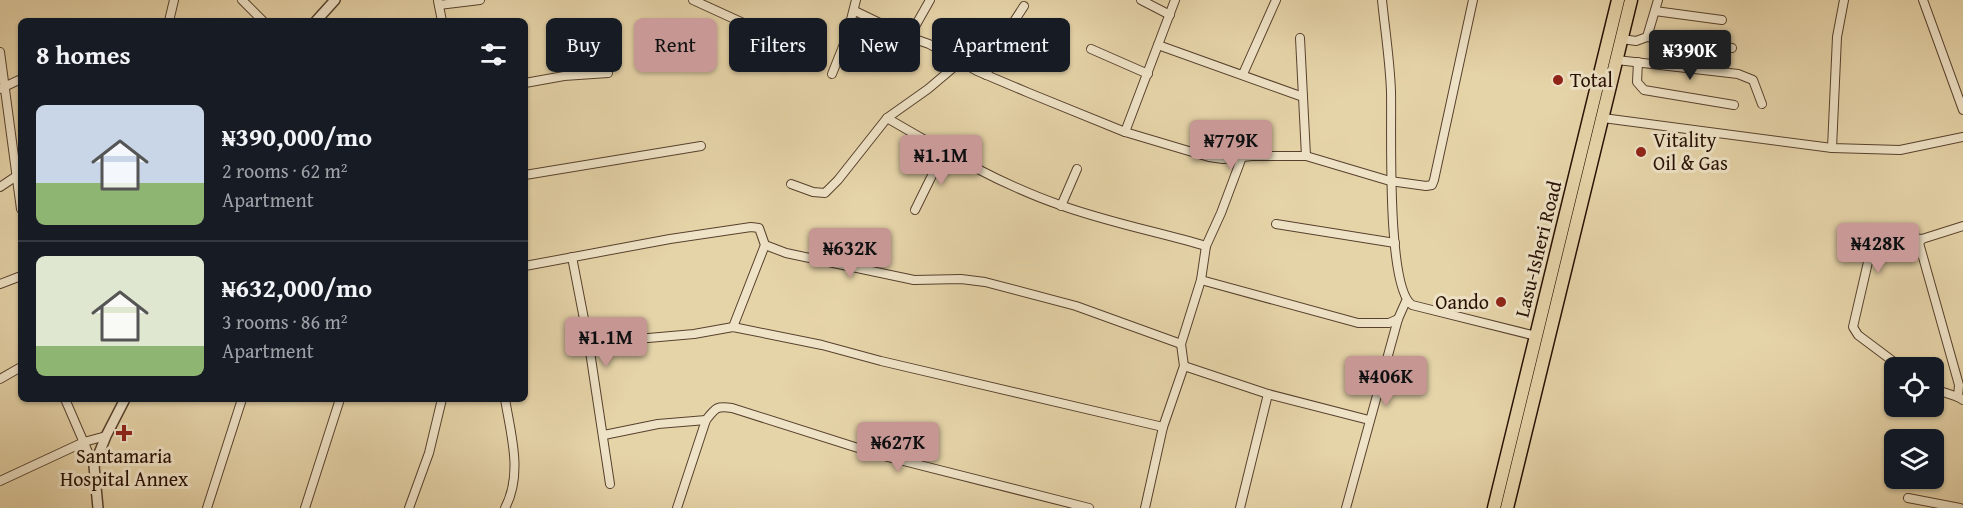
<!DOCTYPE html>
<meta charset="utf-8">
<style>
:root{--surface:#171b24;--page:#20242c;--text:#f1f3f6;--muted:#9ea1a6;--line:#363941;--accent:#c59692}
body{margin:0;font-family:"Gentium Book Plus",serif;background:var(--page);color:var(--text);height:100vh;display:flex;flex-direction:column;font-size:22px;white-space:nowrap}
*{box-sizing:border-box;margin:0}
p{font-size:20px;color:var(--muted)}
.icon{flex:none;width:33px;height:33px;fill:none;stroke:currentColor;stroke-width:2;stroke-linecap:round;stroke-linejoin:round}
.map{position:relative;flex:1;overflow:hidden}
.drawer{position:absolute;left:18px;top:18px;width:510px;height:384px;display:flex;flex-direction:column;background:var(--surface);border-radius:9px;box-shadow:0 2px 4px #0004}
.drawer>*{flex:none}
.banner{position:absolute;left:546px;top:18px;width:570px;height:54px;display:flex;gap:12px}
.tools{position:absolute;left:1884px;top:357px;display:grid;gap:12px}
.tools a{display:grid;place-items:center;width:60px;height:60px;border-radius:9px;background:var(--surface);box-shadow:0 2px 4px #0004;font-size:30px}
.price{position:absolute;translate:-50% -51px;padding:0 14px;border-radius:6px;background:var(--accent);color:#111;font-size:20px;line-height:39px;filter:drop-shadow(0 2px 3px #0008)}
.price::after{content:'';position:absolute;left:50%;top:36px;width:18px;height:14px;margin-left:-9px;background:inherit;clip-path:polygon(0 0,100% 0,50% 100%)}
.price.selected{background:#222;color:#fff}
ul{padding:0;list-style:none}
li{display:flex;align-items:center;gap:18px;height:150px;padding:0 18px}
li+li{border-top:2px solid var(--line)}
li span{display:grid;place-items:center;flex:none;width:168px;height:120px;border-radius:9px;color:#555}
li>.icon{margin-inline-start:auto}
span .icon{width:72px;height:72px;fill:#fffc;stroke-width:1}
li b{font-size:26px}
h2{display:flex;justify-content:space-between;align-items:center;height:72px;padding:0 18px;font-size:26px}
.chip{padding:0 21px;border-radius:9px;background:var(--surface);box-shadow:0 2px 4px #0004;font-size:21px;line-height:54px}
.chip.selected{background:var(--accent);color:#111}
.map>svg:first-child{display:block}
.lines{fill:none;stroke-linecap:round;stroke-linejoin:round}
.minor-casing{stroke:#57412d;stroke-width:10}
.tertiary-casing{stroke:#57412d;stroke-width:12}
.primary-casing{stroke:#271004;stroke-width:15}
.minor{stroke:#efe3c7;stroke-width:8}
.tertiary{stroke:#efe3c7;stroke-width:9}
.primary{stroke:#e6d4a9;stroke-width:12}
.poi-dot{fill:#8f2418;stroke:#efe3c7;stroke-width:2}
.labels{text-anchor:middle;stroke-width:6;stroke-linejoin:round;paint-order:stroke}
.poi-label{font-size:20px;fill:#271004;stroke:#efe3c7;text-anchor:start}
.street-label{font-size:20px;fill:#271004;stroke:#efe3c7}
</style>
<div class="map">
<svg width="1963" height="508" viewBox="0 0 1963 508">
<rect width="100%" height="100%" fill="#e6d4a9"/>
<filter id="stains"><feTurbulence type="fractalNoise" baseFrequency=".00333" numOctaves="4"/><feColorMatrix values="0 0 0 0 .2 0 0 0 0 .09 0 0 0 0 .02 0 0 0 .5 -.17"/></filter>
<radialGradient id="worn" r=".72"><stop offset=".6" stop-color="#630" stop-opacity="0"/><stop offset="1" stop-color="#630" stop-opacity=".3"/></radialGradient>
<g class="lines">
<g class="minor-casing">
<g id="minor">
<path d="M242,0L263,21"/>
<path d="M693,0L776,38"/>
<path d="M1141,0L1170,15"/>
<path d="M1382,0C1385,30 1390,61 1391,92C1392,128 1386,287 1412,305L1536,336"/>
<path d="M1844,0L1837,37L1832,148L1900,150L1963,137"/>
<path d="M1923,0L1963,110"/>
<path d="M438,1L442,21"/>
<path d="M439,5L480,0"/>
<path d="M855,11L909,37L929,44L977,71L1029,93L1125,132L1209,157L1223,159L1252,156H1306L1390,181L1426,186L1432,185L1434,180L1473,0"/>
<path d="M1655,11L1722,20"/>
<path d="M169,21L174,0"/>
<path d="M909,37L930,0"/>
<path d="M1647,37L1732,48"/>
<path d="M1300,38L1306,156"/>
<path d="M1622,39L1636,41L1647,37L1658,0"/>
<path d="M1158,45L1303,97"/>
<path d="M1091,49L1148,74"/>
<path d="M0,52L21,209"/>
<path d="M1617,60L1738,74L1753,80L1762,104"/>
<path d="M1638,62L1637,82L1644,90L1734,105"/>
<path d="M832,74L846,39L856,0"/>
<path d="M1243,74L1276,0"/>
<path d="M986,75L1004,37L1024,6"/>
<path d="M525,83L564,76L608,73"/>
<path d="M0,89L21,79"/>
<path d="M887,118C942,150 999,184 1060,205C1107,222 1158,232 1206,246"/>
<path d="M1603,118L1832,148"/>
<path d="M1125,132L1175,0"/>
<path d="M525,175L701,146"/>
<path d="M791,184L813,192L825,193L838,180L887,118L928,89L960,62"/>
<path d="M0,187L21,173"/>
<path d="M1061,206L1077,169"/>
<path d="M915,210L944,151"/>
<path d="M1276,224L1395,243"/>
<path d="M572,257L589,345L610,484"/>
<path d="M525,266L670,239L751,227L759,228L765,245L786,253L914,280L961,279L985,282L1076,306L1181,344"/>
<path d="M1201,280L1358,323H1389L1398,319"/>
<path d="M0,284L21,276"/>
<path d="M733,327L765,245"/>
<path d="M589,345L614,341L694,334L733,327L822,345L881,361L1163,427"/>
<path d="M1184,366L1268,394L1369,420"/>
<path d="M1902,368L1858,335L1853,327L1871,249C1883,239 1907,237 1922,239"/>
<path d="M0,379L21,367"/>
<path d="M1934,389L1958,397L1963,400"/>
<path d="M1958,397L1959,385L1919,243L1922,239L1963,226"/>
<path d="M65,399L94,466"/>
<path d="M505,399C511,435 523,474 505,508"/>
<path d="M604,435L658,424L706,420"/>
<path d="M0,481L84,442L106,436"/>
<path d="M1908,498L1960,508"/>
<path d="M207,508L242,399"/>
<path d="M305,508L340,399"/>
<path d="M409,508L429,453L442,399"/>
<path d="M677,508L706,420C716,407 717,406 732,408L880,455L1089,508"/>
<path d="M1145,508L1163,427L1184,366L1181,344L1201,280L1206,246L1221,213L1242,157"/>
<path d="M1240,508L1268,394"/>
<path d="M1346,508L1398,319L1406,301"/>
</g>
</g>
<g class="tertiary-casing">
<g id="tertiary">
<path d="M316,21L335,0"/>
<path d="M98,508L94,466L106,436L125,399"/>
</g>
</g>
<g class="primary-casing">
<g id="primary">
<path d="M1494,508L1618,0"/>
<path d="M1507,508L1631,0"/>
</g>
</g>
<use href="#minor" class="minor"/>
<use href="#tertiary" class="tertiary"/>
<use href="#primary" class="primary"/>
</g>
<g class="poi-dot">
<circle cx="1558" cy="80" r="6"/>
<circle cx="1641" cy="152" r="6"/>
<circle cx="1501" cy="302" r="6"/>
<path d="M121 424h6v6h6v6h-6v6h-6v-6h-6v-6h6z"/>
</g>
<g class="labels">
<g class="poi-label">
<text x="1570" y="87">Total</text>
<text x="1653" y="147">Vitality<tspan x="1653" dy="23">Oil &amp; Gas</tspan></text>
<text x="1489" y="309" text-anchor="end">Oando</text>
<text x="124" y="463" text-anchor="middle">Santamaria<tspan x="124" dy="23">Hospital Annex</tspan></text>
</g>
<g class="street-label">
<text transform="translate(1538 249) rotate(-76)" y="7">Lasu-Isheri Road</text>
</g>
</g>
<rect width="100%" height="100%" filter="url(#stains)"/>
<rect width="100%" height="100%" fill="url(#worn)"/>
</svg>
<div class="tools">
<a><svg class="icon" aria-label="locate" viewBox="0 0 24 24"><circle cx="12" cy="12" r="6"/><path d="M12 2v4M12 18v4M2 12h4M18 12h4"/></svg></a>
<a><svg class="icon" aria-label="layers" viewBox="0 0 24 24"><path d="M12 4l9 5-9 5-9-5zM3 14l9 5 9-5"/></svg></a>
</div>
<b class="price selected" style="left:1690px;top:81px">₦390K</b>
<b class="price" style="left:1231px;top:171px">₦779K</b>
<b class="price" style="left:941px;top:186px">₦1.1M</b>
<b class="price" style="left:1878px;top:274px">₦428K</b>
<b class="price" style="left:850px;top:279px">₦632K</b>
<b class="price" style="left:606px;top:368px">₦1.1M</b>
<b class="price" style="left:1386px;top:407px">₦406K</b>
<b class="price" style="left:898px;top:473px">₦627K</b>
<div class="banner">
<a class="chip">Buy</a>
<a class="chip selected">Rent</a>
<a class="chip">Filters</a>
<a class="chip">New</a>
<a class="chip">Apartment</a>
</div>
<section class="drawer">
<h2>8 homes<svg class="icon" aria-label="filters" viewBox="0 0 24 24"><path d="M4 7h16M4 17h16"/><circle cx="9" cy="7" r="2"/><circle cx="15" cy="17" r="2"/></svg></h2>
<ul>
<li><span style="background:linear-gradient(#c9d6e8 65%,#8fb573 0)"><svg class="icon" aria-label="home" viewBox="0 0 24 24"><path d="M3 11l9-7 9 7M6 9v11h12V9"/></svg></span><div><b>₦390,000/mo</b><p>2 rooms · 62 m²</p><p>Apartment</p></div></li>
<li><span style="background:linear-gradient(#dfe7d0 75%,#8fb573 0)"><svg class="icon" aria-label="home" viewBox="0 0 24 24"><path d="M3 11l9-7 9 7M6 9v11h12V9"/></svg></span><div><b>₦632,000/mo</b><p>3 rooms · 86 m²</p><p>Apartment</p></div></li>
</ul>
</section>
</div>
